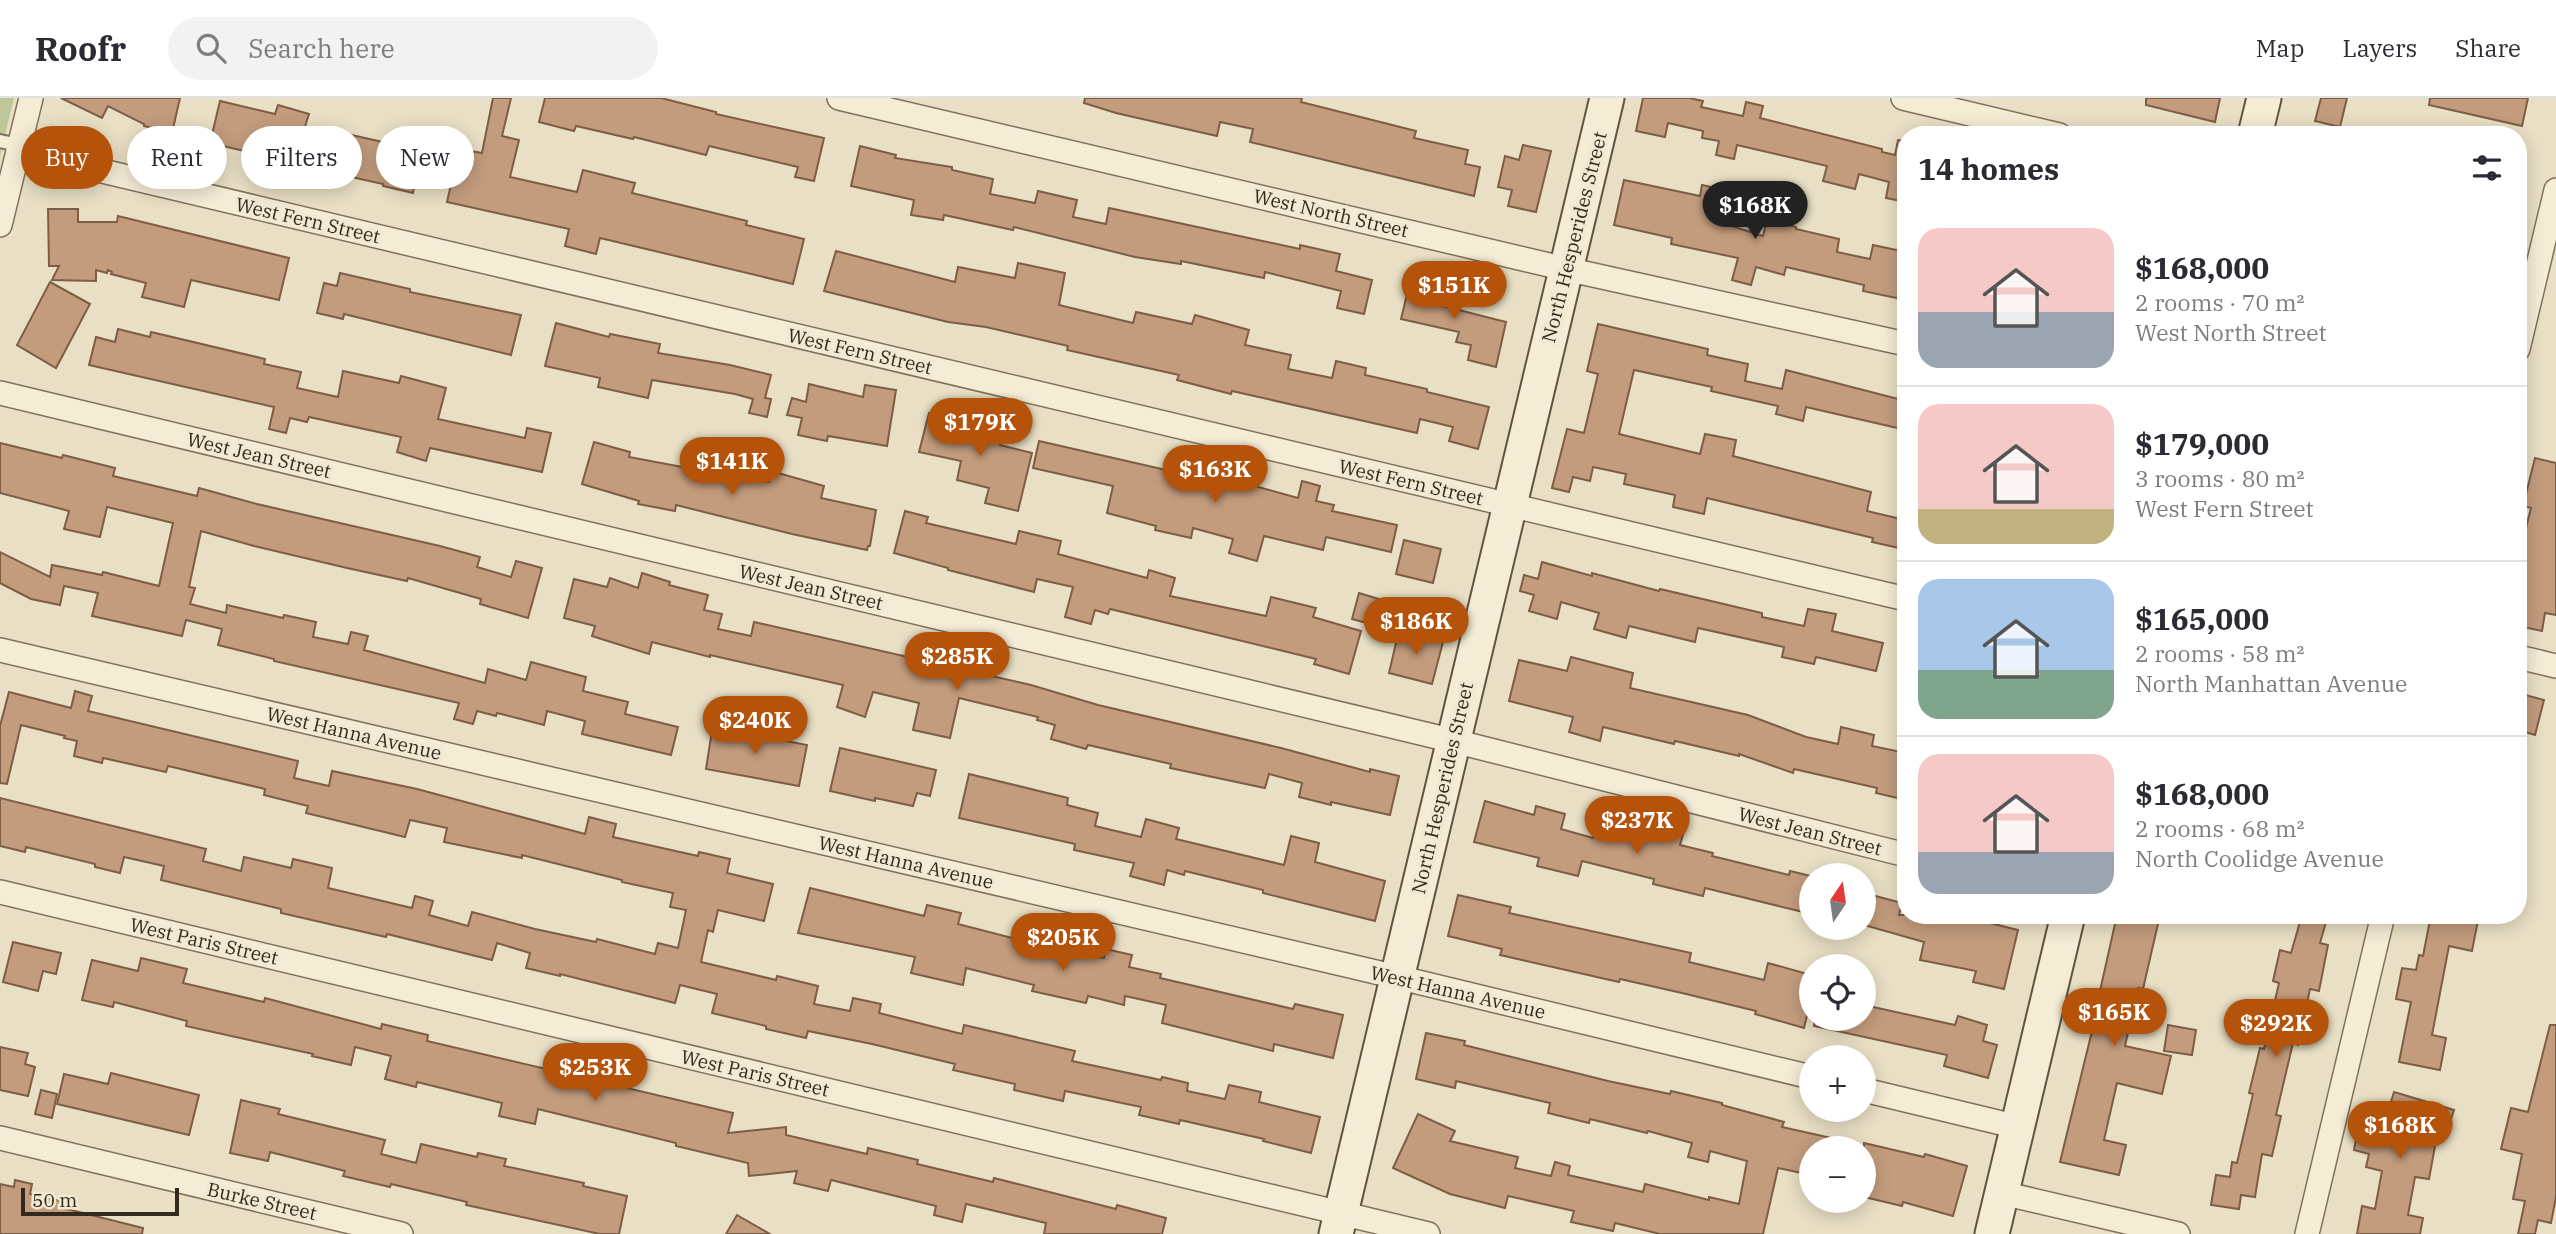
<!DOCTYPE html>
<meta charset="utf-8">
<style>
:root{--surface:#fff;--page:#f2f2f3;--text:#2b2b33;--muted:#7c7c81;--line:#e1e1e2;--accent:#b45309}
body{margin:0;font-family:"IBM Plex Serif",serif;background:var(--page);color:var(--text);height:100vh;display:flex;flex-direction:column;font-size:26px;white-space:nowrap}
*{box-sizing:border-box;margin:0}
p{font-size:23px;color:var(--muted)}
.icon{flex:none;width:38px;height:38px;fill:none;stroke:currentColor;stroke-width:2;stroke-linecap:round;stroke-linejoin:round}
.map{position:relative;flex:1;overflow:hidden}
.details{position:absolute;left:1897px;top:28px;width:630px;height:798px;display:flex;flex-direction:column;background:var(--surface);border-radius:28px;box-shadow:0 4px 18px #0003}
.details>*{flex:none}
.guide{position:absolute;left:21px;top:28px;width:665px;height:63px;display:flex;gap:14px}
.needle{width:46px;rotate:13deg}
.tools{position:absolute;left:1799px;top:765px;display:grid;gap:14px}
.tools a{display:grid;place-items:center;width:77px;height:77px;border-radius:50%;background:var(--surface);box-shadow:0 4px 18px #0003;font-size:35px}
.scale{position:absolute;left:21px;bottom:18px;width:158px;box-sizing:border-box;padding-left:7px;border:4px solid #33291f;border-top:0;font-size:19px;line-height:24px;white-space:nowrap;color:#33291f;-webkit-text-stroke:5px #f1e9d2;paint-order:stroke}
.price{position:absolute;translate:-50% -60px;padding:0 16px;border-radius:24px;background:var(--accent);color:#fff;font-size:23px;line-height:46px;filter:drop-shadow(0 2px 4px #0008)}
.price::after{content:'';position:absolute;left:50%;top:42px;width:21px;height:16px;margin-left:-10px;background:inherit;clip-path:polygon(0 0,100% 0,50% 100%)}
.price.selected{background:#222;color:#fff}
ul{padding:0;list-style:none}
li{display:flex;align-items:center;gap:21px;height:175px;padding:0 21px}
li+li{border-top:2px solid var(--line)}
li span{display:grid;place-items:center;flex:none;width:196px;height:140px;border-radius:21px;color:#555}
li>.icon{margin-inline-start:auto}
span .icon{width:84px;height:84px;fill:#fffc;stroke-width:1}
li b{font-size:30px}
h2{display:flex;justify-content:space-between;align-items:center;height:84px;padding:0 21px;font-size:30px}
.tag{padding:0 24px;border-radius:32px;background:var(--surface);box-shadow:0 4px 18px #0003;font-size:24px;line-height:63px}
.tag.selected{background:var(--accent);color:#fff}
header{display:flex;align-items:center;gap:42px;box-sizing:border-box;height:98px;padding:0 35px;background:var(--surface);border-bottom:2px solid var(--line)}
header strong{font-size:33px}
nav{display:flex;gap:38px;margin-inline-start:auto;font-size:24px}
.search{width:490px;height:63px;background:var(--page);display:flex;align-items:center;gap:18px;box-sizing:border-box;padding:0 24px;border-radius:38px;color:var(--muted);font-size:26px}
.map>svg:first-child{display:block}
.green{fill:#bfc699}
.building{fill:#c39c7d;stroke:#7e5d45;stroke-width:2}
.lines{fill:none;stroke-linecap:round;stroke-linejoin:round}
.lane-casing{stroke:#81715c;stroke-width:16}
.street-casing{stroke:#81715c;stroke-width:26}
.secondary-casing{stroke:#63523f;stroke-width:37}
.lane{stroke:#f5ecd6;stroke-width:12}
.street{stroke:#f5ecd6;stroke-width:23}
.secondary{stroke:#f5ecd6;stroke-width:33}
.labels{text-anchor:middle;stroke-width:7;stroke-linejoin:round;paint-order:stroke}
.street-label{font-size:19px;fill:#33291f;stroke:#f1e9d2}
</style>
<header>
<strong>Roofr</strong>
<div class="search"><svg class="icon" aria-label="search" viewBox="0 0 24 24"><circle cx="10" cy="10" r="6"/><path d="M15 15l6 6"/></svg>Search here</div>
<nav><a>Map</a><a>Layers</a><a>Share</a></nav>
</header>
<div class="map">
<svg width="2556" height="1136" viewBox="0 0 2556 1136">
<rect width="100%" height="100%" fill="#e9dfc4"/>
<path class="green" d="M0,0H14L0,58Z"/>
<g class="building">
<path d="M61,0H180L172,35L144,28V26L108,8L102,20Z"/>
<path d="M493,0H511L502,38L519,42L510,79L577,94L583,72L635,85L632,95L747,123L746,127L804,141L793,186L600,140L596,156L565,148L569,131L447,104L451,86L416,79L413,95L383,88V86L329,74L333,57L300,49L295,65L210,45L220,3L275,16L278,7L309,16L304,32L337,41L338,34L392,46L393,41L459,55L460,51L482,55Z"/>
<path d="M545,0H661L716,14V16L824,40L814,83L795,79L798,69L709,48L706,57L634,39L633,41L576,28L574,33L539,24Z"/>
<path d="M1085,0H1302L1301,4L1416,33L1414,40L1468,52L1465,66L1480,69L1474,98L1250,44L1253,31L1220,24L1217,38L1116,15L1084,5Z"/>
<path d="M1643,0H1689L1703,3L1701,9L1743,18L1746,4L1763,8L1760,20L1882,51V54L1895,57L1898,42L1906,43V104L1886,100L1889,84L1859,76L1855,91L1823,83L1827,68L1737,47L1734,61L1716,57L1719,43L1702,40L1703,33L1668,25L1665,39L1636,33Z"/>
<path d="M2146,0H2220L2215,24L2146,7Z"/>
<path d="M2321,0H2347L2340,29L2315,23Z"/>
<path d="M2430,0H2528L2522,28L2429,7Z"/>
<path d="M1523,47L1551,53L1536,114L1508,108L1512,92L1498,89L1505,58L1519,62Z"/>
<path d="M860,48L896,57L895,60L952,69V72L993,81L990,96L1035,105L1038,93L1077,102L1073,119L1106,126L1109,110L1300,151V147L1340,156L1336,173L1372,182L1364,216L1337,210L1341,193L1265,174L1264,180L1181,163V166L1135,159L1014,129L1013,132L944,117L943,122L911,117L914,102L851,88Z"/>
<path d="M1624,82L1700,98L1702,87L1720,91L1713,122L1763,138L1767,121L1796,129V131L1839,141L1837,154L1870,161L1873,147L1906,154V202L1863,193L1864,187L1786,169L1784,177L1756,169L1751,187L1732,182L1738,160L1671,146L1672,140L1614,127Z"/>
<path d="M48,111H78V124H117L118,118L289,160L279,202L191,182L184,209L142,199L146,185L111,176L112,174L108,172L107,175L96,172V183L52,182L59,168H49Z"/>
<path d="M836,153L955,184L958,169L1015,180L1018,165L1065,175L1059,207L1133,225L1136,214L1192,226L1195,217L1249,232L1245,247L1291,257L1288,271L1332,280L1336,263L1366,270L1365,277L1427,291V294L1489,309L1478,351L1449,343L1453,329L1420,321L1417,335L1232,293L1231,296L1177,282L1179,277L1067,252L1068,248L986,229L948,224L824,193Z"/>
<path d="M340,175L410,191V194L521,217L511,257L344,216L343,221L317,215L324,185L337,188Z"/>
<path d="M1411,180L1448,189L1443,208L1506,224L1496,269L1468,262L1471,247L1456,244L1459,234L1401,221Z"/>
<path d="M50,184L90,206L56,270L17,247Z"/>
<path d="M556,225L609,239L610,236L660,246L658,255L730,267L771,277L765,300L771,301L767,319L749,315L753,301L735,296L652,282L648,300L598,289L600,280L545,268Z"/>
<path d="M1598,226L1708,251L1707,257L1748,266L1745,283L1782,291L1786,272L1906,303V332L1806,309L1803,323L1776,316L1778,308L1711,293L1712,289L1634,272L1619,336L1700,356L1705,336L1736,342L1733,358L1871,394L1867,413L1905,422L1899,450L1872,444L1873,440L1707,400L1704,416L1673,409L1675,397L1624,386L1626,376L1593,369L1590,383L1573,379L1569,394L1552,390L1567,331L1584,335L1598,276L1587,273Z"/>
<path d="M118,231L150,239L151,234L265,261L264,266L301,274L297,290L338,299L343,273L399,285L401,278L446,290L438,321L525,340L527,330L551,335L542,374L430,350L426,363L397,354L401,339L309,319L307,324L290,320L286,335L269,331L274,309L89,267L96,239L115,244Z"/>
<path d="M809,286L863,299L865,287L896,292L887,348L828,338L827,343L798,337L802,320L787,317L792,300L806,304Z"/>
<path d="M929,315L1003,332L1000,347L1032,355L1018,413L985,405L989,390L957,382L961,363L919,354Z"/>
<path d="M1039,343L1232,387L1233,382L1298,400L1302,383L1320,388L1316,403L1334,407L1332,413L1397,427L1391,454L1326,439L1323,452L1264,438L1257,463L1229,455L1233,441L1193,430L1191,440L1155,432L1156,428L1107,415L1113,388L1033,370Z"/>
<path d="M594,344L630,354L629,359L709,374L710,370L769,384L771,373L824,388L821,400L876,412L870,448H868L867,452L792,436L676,407L675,413L638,406L639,403L582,386Z"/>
<path d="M0,345L62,360L63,357L115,370L113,378L197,398L199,390L257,406L440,448L480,459L477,469L511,479L516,463L542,470L528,520L480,506L481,501L408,480L407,483L347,470L254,448L201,433L189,489L195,490L190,506L226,515L227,507L283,520L284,517L316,524L313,539L348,546L351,534L368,538L364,552L485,585L488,571L526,582L531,564L586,579L583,593L628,604L625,616L678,629L671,657L582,636L585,623L547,613L544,627L497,615L496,618L477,613L473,626L454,621L459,605L274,563V561L218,547L222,531L186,522L182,538L92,518L98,495L64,488L60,507L31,501L0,485V454L50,479L52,467L102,477L103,474L159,488L173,425L107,409L100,439L64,431L69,413L0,395Z"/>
<path d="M2535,360L2556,365V517L2545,515L2542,533L2518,528V481L2522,463L2518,461L2531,410L2523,408Z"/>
<path d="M905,413L928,419L926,425L1016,446L1019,433L1061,443L1058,456L1147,480L1149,472L1175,480L1170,498L1266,518L1271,499L1316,510L1313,519L1361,533L1349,576L1314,566L1316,561L1110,511L1108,516L1095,512L1091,526L1065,519L1073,489L1037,481L1034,494L948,472V470L894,455Z"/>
<path d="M1404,442L1441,451L1433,485L1396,476Z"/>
<path d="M1542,464L1592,478V475L1659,493L1660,491L1762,515V519L1804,528L1808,511L1836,516L1832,533L1883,545L1876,573L1816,559L1814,566L1782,559L1784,549L1698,530L1695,544L1629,528L1626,540L1594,531L1599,515L1561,504L1557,521L1529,513L1534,497L1520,493L1524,477L1538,481Z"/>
<path d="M642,475L670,484L669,487L708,497L704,512L722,516L718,531L751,538L754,524L1031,587L1098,607L1281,650L1370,674V671L1399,678L1390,717L1331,704V707L1299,699L1302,685L1269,676L1265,690L1170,670L1171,666L1088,647L1086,651L1051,641L1055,627L1037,622L1038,619L959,600L950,640L913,632L919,605L873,594L865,619L837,609L843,587L710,557V559L652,544L649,556L592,538L595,528L564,520L574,481L607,489L610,480L638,490Z"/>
<path d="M1359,495L1385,503L1378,528L1352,521Z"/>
<path d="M1399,532L1443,544L1432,586L1389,575Z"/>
<path d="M1571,559L1633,575L1630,590L1748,617L1806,639L1838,646L1841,629L1874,637L1872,648L1906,655V702L1876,695L1877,690L1794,671L1793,675L1739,656V658L1675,643L1674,646L1603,629L1600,643L1569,634L1573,619L1509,603L1519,562L1567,573Z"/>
<path d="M75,593L92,598L88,613L298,663L294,680L329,688L332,673L417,691L585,736L589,719L616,726L613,739L698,758L699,754L730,761L727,775L773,786L764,823L718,812L713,834L708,832L701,864L776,882L777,878L818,888L814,906L850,913L853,900L881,906L879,915L962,936L964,927L1075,953L1072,963L1161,982L1162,979L1188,985L1187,993L1225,1001L1229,987L1261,994L1259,1004L1320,1019L1311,1055L1263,1043L1264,1041L1180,1022L1179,1026L1139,1017L1141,1009L1065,993L1063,1003L1014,992L1015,986L953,972L955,966L872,946L808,933L806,940L766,931V928L712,915L717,896L680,887L675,905L560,876V878L526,870L530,855L497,845L492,862L387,836L386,839L281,815V811L161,782L164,768L124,759L120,775L95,769V766L26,749L25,754L0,748V700L206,751L203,763L241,773L244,759L291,770L293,761L332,770L328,790L412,810L415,798L433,803L429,817L468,828L472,814L535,831L596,844L597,841L655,856L658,845L678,850L686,812L670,809L673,795L622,784V782L522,757V760L444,744L447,730L410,722L405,739L376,732L306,715L308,708L264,697L265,691L168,668L166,674L103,660L102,665L74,658L77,643L64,640L65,638L21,627L7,686L0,685V628L9,594L71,610Z"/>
<path d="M2518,595L2544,602L2535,637L2518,632Z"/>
<path d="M713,626L760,634V638L807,647L799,688L706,671Z"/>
<path d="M840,650L936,672L930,698L917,695L913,708L875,700V703L830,693Z"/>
<path d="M969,676L1068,700L1067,707L1098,715L1095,728L1141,739L1146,721L1179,730L1176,741L1284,767L1291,738L1319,745L1315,764L1385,783L1375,823L1263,795V792L1185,773L1184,777L1167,772L1164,787L1130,778L1134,765L1074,752L1075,746L959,720Z"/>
<path d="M1485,703L1534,717L1536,708L1565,716L1561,731L1593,740L1598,720L1665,737L1667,729L1684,733L1680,747L1713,755L1712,758L1789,777L1790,773L1811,778V816L1705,790L1703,798L1653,786L1654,781L1582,763L1578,778L1537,768L1539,760L1474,744Z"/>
<path d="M810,790L924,818L927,807L961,815L958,826L1043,848L1104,860L1106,851L1132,857L1129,869L1161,876L1160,880L1293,911L1295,906L1343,917L1333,960L1274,946L1273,953L1162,925L1166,907L1125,898L1124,907L1088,898L1086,905L1032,893L1034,887L966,870L963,887L911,875L915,859L798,835Z"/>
<path d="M1864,795L1902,805L1899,817H1957L2018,832L2004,891L1973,884L1976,873L1920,862L1924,844L1864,827Z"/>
<path d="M1458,797L1511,809L1509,815L1691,855L1689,864L1764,882L1768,865L1811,877V901L1804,930L1755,916L1756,913L1682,895L1620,881L1619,884L1500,857L1502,851L1448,838Z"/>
<path d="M2117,817H2160L2143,891L2138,890L2125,948L2171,958L2162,996L2117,985L2104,1042L2126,1047L2119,1077L2060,1064L2093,929L2084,927L2092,891L2100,893Z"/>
<path d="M2302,817H2328L2320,845L2328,847L2319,893L2310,891L2298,947L2293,945L2276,1017L2281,1018L2272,1058L2262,1056L2255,1099L2241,1097L2239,1111L2211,1107L2216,1077L2230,1079L2232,1064L2237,1065L2253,996L2249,995L2260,950L2264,951L2279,885L2273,883L2280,852L2291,855Z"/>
<path d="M2431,817H2479L2472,853L2449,848L2432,937L2446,940L2440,972L2399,964L2411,904L2396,901L2402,870L2416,872L2419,857L2423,858Z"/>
<path d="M13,844L61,855L56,876L43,873L38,893L3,884Z"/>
<path d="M141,860L187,871L183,885L264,904L265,900L381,931L382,926L428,937L427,943L733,1015L728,1035L786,1029V1037L867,1056L868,1050L918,1062L917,1066L993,1084L994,1080L1116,1111L1117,1107L1166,1120L1162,1136H1044L1046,1125L966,1106L962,1124L934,1117L936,1108L831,1082L828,1093L794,1085L797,1073L749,1078L748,1065L676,1048V1045L538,1011L535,1026L499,1018L502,1005L417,984L416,989L385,981L391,958L355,949L351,967L312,958L313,956L186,928L187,923L114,904L113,909L82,902L92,862L138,873Z"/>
<path d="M1864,907L1955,927L1958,918L1987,927L1983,943L1997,947L1988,980L1944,968L1947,957L1814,928L1815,920H1864Z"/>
<path d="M2168,927L2196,932L2192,957L2164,953Z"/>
<path d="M2550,927H2556V1099L2551,1125L2538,1122L2535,1136H2518L2525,1103L2513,1101L2522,1056L2501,1051L2511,1010L2528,1014Z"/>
<path d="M1426,935L1465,943L1464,947L1608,983L1670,996L1671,993L1722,1005V1007L1784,1024L1782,1029L1845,1043L1844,1050H1811V1077L1778,1070L1763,1136H1660L1615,1125L1613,1133L1571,1124L1574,1113L1508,1098L1505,1110L1450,1096L1393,1070L1418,1016L1455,1033L1450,1043L1518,1059L1515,1070L1551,1078L1555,1064L1570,1068L1568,1077L1643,1094L1645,1086L1709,1102V1099L1739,1106L1747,1063L1710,1053L1708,1064L1688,1059L1692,1045L1648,1033L1647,1035L1590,1021L1589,1025L1548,1015L1550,1005L1456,983L1455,990L1416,981Z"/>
<path d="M0,949L28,955L25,966L35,969L28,998L0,992Z"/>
<path d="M111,975L199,997L189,1037L57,1006L64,976L108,986Z"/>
<path d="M41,992L57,996L52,1020L35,1016Z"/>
<path d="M2394,994L2454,1012L2445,1039L2437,1037L2429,1081L2415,1079L2408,1117L2423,1120L2420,1136H2357L2362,1108L2375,1111L2382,1073L2366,1069L2369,1056L2354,1052L2359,1025L2383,1029Z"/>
<path d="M241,1002L280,1011L278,1016L385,1042L381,1056L416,1065L421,1046L477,1059L478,1055L506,1061L504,1068L584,1085L583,1088L627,1098L619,1136H600L466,1107L467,1104L391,1086L390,1089L343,1078L345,1073L270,1054L268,1063L230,1055Z"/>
<path d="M1864,1045L1924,1059L1925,1056L1967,1068L1953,1118L1903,1104L1902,1108L1864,1099Z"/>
<path d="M15,1082L32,1086L30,1096L65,1104L63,1110L143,1130L142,1136H0V1086L14,1089Z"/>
<path d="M737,1117L770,1136H726Z"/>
</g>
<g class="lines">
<g class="lane-casing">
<path id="lane" d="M0,43L19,47"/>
</g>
<g class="street-casing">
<g id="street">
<path d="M839,0L1566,171L1906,246"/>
<path d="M1903,0L2059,37"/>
<path d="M18,53L1906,501"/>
<path d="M0,127L31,0"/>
<path d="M2518,251L2556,92"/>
<path d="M0,295L1454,643L1906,757"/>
<path d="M0,552L1397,879L1811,979"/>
<path d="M2518,559L2556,568"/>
<path d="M0,794L1428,1136"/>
<path d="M1864,992L2018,1029"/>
<path d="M0,1040L401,1136"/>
<path d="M2002,1095L2178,1136"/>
<path d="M2307,1136L2383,817"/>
</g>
</g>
<g class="secondary-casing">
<g id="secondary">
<path d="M2255,37L2264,0"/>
<path d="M1336,1136L1607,0"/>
<path d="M1992,1136L2068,817"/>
</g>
</g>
<use href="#lane" class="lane"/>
<use href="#street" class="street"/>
<use href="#secondary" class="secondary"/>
</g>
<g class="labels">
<g class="street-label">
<text transform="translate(1331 115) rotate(13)" y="7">West North Street</text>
<text transform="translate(308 122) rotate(13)" y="7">West Fern Street</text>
<text transform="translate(1574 139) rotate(-76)" y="7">North Hesperides Street</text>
<text transform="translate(860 253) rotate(13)" y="7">West Fern Street</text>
<text transform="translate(259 357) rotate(13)" y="7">West Jean Street</text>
<text transform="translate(1411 384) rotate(13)" y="7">West Fern Street</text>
<text transform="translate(811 489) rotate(13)" y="7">West Jean Street</text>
<text transform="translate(354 635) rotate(13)" y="7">West Hanna Avenue</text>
<text transform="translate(1442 690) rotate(-77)" y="7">North Hesperides Street</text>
<text transform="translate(1810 733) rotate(14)" y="7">West Jean Street</text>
<text transform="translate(906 764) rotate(13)" y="7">West Hanna Avenue</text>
<text transform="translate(204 843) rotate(13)" y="7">West Paris Street</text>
<text transform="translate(1458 894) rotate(13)" y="7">West Hanna Avenue</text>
<text transform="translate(755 975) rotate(13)" y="7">West Paris Street</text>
<text transform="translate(262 1103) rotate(13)" y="7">Burke Street</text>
</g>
</g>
</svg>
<div class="tools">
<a><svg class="needle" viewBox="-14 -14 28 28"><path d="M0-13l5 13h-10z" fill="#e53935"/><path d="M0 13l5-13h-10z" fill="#7c7c81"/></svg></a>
<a><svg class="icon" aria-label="locate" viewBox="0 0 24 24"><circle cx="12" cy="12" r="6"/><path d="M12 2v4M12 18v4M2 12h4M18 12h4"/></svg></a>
<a>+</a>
<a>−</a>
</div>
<div class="scale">50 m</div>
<b class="price selected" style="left:1755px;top:143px">$168K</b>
<b class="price" style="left:1454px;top:223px">$151K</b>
<b class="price" style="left:980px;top:360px">$179K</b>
<b class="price" style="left:732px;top:399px">$141K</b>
<b class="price" style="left:1215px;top:407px">$163K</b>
<b class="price" style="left:1416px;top:559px">$186K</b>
<b class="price" style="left:957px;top:594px">$285K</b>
<b class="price" style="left:755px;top:658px">$240K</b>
<b class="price" style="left:1637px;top:758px">$237K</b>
<b class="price" style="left:1063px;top:875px">$205K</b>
<b class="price" style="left:2114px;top:950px">$165K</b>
<b class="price" style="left:2276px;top:961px">$292K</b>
<b class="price" style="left:595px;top:1005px">$253K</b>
<b class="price" style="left:2400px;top:1063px">$168K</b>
<div class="guide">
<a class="tag selected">Buy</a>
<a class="tag">Rent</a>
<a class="tag">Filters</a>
<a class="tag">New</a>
</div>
<section class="details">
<h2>14 homes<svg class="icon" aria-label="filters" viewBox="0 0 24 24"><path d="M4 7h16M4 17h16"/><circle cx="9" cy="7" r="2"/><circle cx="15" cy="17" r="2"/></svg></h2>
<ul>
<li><span style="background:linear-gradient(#f6c9c9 60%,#9aa5b1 0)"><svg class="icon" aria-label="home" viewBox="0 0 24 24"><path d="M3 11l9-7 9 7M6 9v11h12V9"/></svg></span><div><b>$168,000</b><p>2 rooms · 70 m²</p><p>West North Street</p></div></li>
<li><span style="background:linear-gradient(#f6c9c9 75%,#c2b280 0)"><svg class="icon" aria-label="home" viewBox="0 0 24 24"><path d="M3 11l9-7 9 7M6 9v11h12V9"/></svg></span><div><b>$179,000</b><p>3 rooms · 80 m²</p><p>West Fern Street</p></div></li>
<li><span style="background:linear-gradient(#a9c7e8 65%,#7fa58c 0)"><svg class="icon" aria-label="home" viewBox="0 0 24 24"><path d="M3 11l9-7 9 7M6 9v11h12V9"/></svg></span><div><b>$165,000</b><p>2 rooms · 58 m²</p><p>North Manhattan Avenue</p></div></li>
<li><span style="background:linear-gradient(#f6c9c9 70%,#9aa5b1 0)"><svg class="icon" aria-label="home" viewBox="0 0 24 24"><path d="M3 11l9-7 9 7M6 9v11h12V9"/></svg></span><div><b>$168,000</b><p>2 rooms · 68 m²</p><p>North Coolidge Avenue</p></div></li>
</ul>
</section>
</div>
